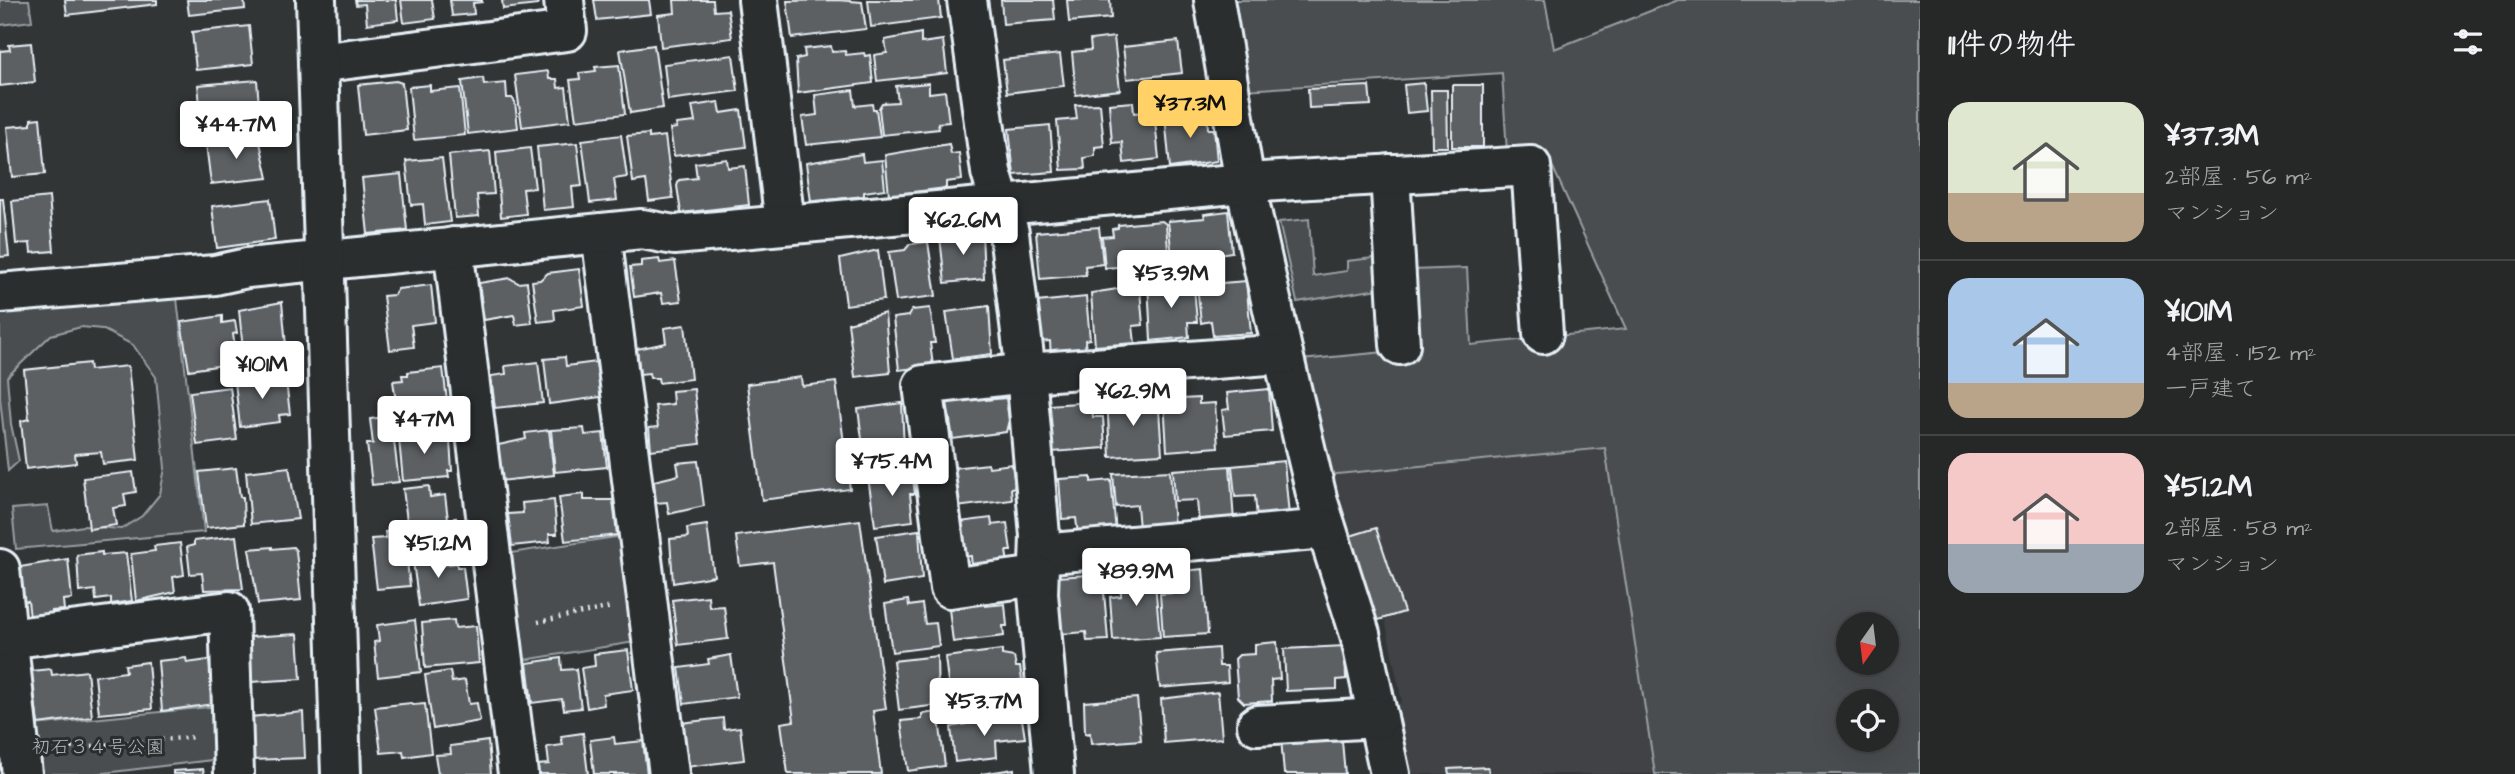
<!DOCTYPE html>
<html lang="ja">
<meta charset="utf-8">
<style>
:root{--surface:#262828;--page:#2e3030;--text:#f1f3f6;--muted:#a4a6a8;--line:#424445;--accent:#ffd166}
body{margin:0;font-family:"Architects Daughter","Klee One",sans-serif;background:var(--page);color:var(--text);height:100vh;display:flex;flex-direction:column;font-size:26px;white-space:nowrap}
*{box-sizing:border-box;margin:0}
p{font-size:23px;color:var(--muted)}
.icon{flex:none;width:38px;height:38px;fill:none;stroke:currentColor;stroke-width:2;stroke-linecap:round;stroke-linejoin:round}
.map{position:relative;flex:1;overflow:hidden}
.side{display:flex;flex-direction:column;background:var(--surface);width:595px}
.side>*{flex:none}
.needle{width:46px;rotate:194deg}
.fabs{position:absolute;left:1836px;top:612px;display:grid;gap:14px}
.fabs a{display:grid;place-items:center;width:63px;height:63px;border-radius:50%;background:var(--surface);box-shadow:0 7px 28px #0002,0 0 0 2px var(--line);font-size:35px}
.price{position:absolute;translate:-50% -60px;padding:0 16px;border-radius:7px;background:#fff;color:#222;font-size:23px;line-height:46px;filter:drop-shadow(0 2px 4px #0008)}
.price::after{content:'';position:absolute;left:50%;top:42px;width:21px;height:16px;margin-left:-10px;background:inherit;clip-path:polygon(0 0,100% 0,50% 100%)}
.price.current{background:var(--accent);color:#111}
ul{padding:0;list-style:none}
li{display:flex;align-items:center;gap:21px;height:175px;padding:0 28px}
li+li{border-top:2px solid var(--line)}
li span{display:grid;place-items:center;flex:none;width:196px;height:140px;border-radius:21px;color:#555}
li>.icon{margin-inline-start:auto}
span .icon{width:84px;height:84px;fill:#fffc;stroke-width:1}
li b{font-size:30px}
h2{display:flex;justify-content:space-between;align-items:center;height:84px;padding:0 28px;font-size:30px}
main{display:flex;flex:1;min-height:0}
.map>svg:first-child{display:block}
.built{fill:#3f4244}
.green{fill:#494d4f;stroke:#989fa4;stroke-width:2;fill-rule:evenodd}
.building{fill:#5c6063;stroke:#e8f1f8;stroke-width:2}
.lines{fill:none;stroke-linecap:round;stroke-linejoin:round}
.street-casing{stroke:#e8f1f8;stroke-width:44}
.secondary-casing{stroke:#e8f1f8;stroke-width:44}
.path{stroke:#e8f1f8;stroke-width:4.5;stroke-dasharray:2 5;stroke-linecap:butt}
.street{stroke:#2a2d2e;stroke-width:38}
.secondary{stroke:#2a2d2e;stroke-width:38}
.labels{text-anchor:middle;stroke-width:6;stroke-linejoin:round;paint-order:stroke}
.park-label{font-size:19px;fill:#b0b8bd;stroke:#2a2d2e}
</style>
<main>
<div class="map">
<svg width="1920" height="774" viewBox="0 0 1920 774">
<rect width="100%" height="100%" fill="#323536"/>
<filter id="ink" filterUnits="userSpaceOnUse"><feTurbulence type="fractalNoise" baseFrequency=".0143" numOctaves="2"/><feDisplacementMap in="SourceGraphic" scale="14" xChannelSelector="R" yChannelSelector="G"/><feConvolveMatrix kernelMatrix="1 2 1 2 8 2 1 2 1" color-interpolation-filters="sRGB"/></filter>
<g filter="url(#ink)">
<path class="built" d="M1605,448L1655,774H1401L1388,706L1402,702L1385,620L1374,622L1327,475Z"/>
<g class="green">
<path d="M0,0H29L32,21L0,25Z"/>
<path d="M1226,0H1545L1554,49L1678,0H1920V774H1655L1605,448L1327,475L1301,360L1417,349L1412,270L1467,268L1471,345L1626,329L1546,152L1507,153L1502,73L1244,90ZM1848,625H1886V663H1848ZM1848,702H1886V740H1848Z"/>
<path d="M1309,219L1313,276L1347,271V261L1382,257L1385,288L1297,302L1279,222Z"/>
<path d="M176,290L204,532L16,549L12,509L48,506L53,531L83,526L121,529L142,516L160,494L165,468L156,377L133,345L102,329L81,327L51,335L7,377L11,424L19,461L8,471L0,398V305Z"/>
<path d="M622,536L635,642L518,661L504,554Z"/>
<path d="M218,706L220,759L96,774H39L34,725Z"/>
</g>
<g class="building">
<path d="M65,0H157V4L67,15Z"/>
<path d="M187,0H244L245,9L189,15Z"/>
<path d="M355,0H396L398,20L367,24L365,4L356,5Z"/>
<path d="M401,0H432L435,19L404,23Z"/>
<path d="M450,0H482V2L473,3L474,14L452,16Z"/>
<path d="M502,0H537L538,5L503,9Z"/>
<path d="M594,0H649L651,14L597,20Z"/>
<path d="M674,0H713L714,11L728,10L732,38L661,47L658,15L675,13Z"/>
<path d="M837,0L862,2L866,29L792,38L787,1Z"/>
<path d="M868,0H939L941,18L871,27Z"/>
<path d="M1001,0H1053L1055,20L1003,24Z"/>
<path d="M1067,0H1110L1111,18L1069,22Z"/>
<path d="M249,26L253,64L196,70L192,32Z"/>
<path d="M921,33V43L943,40L947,73L877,81L874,55L887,53L885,40Z"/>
<path d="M1114,37L1120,90L1076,95L1072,52L1091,50L1090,40Z"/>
<path d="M1178,41L1182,73L1127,79L1123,47Z"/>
<path d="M31,43L35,82L0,86V51L10,50L9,45Z"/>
<path d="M654,45L663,108L630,113L620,50Z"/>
<path d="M831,46L832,52L845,51L846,55L864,53L865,56L870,55L873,83L798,93L796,59L805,57L804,49Z"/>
<path d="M1060,54L1064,86L1007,93L1003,60Z"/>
<path d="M733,55L738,91L668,100L664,64Z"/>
<path d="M619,65L625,114L576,120L570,80L580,79L579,73L596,71L595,67Z"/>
<path d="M548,71L549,79H557L558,88L566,87L570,121L522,127L515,75Z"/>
<path d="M483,78L484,85L506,83L507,98H512L515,102L518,128L468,134L462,81Z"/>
<path d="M257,80L259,106H265L266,119L202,125L198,85Z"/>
<path d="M396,81L402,83L407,130L363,135L358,85Z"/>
<path d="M929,83V93L945,91L949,122L938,123L939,129L882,135L879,108L882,103L898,102L896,86Z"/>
<path d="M1424,83L1427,111L1407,113L1404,85Z"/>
<path d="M430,85V91L460,88L465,135L414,140L409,87Z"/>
<rect x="1452" y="85" width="31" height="62"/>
<path d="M1369,86L1371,105L1309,108L1308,89Z"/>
<path d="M853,90L855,106L872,104L873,109H876L880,137L806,145L802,117L817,115L815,95Z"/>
<path d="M1431,90H1447L1448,147H1432Z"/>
<path d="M719,102L721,113L741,110L746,147L674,156L670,129L677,128L676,124L695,122L692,106Z"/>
<path d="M1133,102L1134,113L1154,111L1159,159L1124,163L1122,142L1112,143L1109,104Z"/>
<path d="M1100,104L1104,146L1095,147V156L1084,158L1085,169L1061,170L1057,121L1077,119L1075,105Z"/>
<path d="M1207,112L1208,129H1214L1217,161L1170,168L1165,116Z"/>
<path d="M40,118L45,174L12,177L7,127L31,125V119Z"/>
<path d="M1050,125L1054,172L1014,175L1009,129Z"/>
<path d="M649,134V138L665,136L673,198L649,201L646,180L633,182L627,136Z"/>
<path d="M621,135L627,177L614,179L617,200L590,203L582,140Z"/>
<path d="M259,138L268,178L211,184L206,144Z"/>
<path d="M577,143L582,186L572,187L574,207L543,210L537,147Z"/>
<path d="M949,144L951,154L959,153L962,180L946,182V188L889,195L885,155Z"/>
<path d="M530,148L535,188L523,189L526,214L501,217L496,152Z"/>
<path d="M490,151L494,194L477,195L479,216L455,218L449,155Z"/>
<path d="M862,154L863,162L882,160L885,189L864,192V196L811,202L806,163Z"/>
<path d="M442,158L450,222L425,225L423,204L411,205L406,161Z"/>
<path d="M727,159L728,168L745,166L749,205L681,213L677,186L679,180L697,178L695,163Z"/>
<path d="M401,174L407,230L368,234L362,178Z"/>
<path d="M49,197L54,251L31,253L30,243L16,244L12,201Z"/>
<path d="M0,199H3L9,256L0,257Z"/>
<path d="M270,199L275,240L217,248L212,206Z"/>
<path d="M1228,211L1232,252L1218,254L1219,262L1173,266L1168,221L1205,218L1204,214Z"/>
<path d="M1162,221L1166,224L1169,263L1105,268L1102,237L1113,236L1112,229L1118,228V225Z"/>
<path d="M1099,227L1103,264L1085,266L1086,275L1040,279L1036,232Z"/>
<path d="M982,232L984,279L945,283L940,237Z"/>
<path d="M928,242L936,296L896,301L889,252L905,250L910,244Z"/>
<path d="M878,250L884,300L846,305L840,259Z"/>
<path d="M659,259L660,263L675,261L681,301L663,303L661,293L634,297L630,267L641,266V261Z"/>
<path d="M579,269L584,306L554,310L555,320L538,322L532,281L540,280L548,273Z"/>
<path d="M510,278L518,283L527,282L532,323L516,325L514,315L484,320L479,283Z"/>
<path d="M1169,280V286L1190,284V288L1194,287L1197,322H1188L1189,337L1151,341L1148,282Z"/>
<path d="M1246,281L1251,333L1213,336L1211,321L1201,323L1197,285Z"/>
<path d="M431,285L435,322L411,325L414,347L390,350L383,296L394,295L398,289Z"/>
<path d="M1137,286V291L1140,290L1143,325L1133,326L1135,343L1095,346L1091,293Z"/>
<path d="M1086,297L1090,339L1085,340L1086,354L1051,357L1050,341L1040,342L1037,302Z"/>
<path d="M282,302L286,346L243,350L239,310Z"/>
<path d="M989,306L992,354L953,359L946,312Z"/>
<path d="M930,308L935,343H930L933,366L899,370L893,318L908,316L912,310Z"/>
<path d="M885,313L890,373L855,377L848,323Z"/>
<path d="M222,316V323L235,321L237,333L233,334L237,363L189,370L181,322Z"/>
<path d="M685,325L691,379L659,383L658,378H650L649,373L640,374L637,349L666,343L664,328Z"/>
<path d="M565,357L566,366L596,362L601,397L549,404L544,359Z"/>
<path d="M538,362L543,403L495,408L491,376L506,374L505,366Z"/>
<path d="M89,363L90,370L128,366L138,460L103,464L101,452L75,454L76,463L26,469L21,421L29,419L24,370Z"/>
<path d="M443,368L448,409L398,416L393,381L403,380L402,375H408V372Z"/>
<path d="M282,377V381H286L290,414L279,415L280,422L240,427L235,382Z"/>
<path d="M801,377L802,386L836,382L850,489L762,500L747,384Z"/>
<path d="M230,387L237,440L197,445L190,392Z"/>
<path d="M694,389L700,444L651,450L649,428L658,427L655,406L673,404L672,391Z"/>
<path d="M1269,389L1272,431L1225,435L1222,410L1229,409L1227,393Z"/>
<path d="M1129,395L1134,398V405L1156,404L1159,409L1162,454L1110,457L1107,396Z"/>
<path d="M986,396V400L1006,398L1009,420L1006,432L953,439L947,402Z"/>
<path d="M1199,398V404L1215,403L1218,447L1167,451L1164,400Z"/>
<path d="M1092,402L1093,417H1103L1105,448L1052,452L1049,405Z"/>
<path d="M902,403L904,449L864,454L858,409Z"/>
<path d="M391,416L399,482L372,485L367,444H373L370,419Z"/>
<path d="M420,427L421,437L441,436L442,442L450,441L452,471H448L449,477L403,481L398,429Z"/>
<path d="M584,428L585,435L603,433L607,467L555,472L551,430Z"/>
<path d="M549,430L554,475L499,481L494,446L526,439L525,433Z"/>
<path d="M698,461L704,506L669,514L667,502L656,503L654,481L679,475L677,463Z"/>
<path d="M1284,461L1289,516L1257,519L1255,496L1235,497L1232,466Z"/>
<path d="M988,464L989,467L1012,464L1015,487L1011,488L1012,500L957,507L952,468Z"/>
<path d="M1230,466L1234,522L1199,525L1197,500L1175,501L1173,470Z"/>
<path d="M289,467L298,519L251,524L246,472Z"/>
<path d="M236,468L240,497H243L244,524L206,528L199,472Z"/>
<path d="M912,471L915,494H910L913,521L875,526L868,477Z"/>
<path d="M1170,471L1174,527L1139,529L1137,505L1116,507L1113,474Z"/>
<path d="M133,472L136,492L124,494L126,506L113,508L116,525L89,529L83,478Z"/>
<path d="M1091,477V482L1111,480L1116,532L1078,535L1076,518L1062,519L1059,479Z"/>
<path d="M429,486L430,497L445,495L448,519L456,518L457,539L410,545L403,489Z"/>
<path d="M584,494V500H613L617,535L565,541L559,497Z"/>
<path d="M554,500L557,534H549L550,542L512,546L508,514L523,513L522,503Z"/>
<path d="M991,518L992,525L1007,523L1011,551H1006L1008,563L972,568L971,556L965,557L959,522Z"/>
<path d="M860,520L886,709L873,711L881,774H788L781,723L794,721L773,562L740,566L736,536Z"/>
<path d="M707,525L714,576L673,583L670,539L688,537L687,528Z"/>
<path d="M1376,528L1404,612L1375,621L1347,537Z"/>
<path d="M403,530L410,586L377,589L371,539L386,538L385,532Z"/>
<path d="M919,530L922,579L883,585L876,536Z"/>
<path d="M236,536L243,589L204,590L202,573L190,574L187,547L194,545V541Z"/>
<path d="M180,543L184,575L173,577L175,592L136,601L131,554L155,551L154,546Z"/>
<path d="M272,547V549L293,547L296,551L301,600L258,604L249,549Z"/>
<path d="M435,551L436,566L457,563V567H463L467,599L419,606L412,554Z"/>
<path d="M102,552V555L126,553L132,601L111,604V598L96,600L95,590L79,592L77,555Z"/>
<path d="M68,559L72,599L63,600L64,610L52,611V616L30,618L28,601L23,602L20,567Z"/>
<path d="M1203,569L1208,634L1163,637L1160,594L1173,593L1172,572Z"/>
<path d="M1154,572L1160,637L1113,640L1110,597L1121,596L1120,575Z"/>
<path d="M1088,575V582L1103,580L1108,640L1087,641L1086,632L1061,634L1056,577Z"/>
<path d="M708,596L709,607L724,606L728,639L678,645L672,600Z"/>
<path d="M908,600L909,606L922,604L925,624L936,623L939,646L892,652L885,604Z"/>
<path d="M985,601V606L1005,604L1007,626H1003L1004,636L953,642L949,609L960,607L959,604Z"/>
<path d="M415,620L421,672L378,677L374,642L379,641L377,625Z"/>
<path d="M454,620L455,628L476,626L479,663L425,668L422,623Z"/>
<path d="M298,634L301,679L251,682L248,637Z"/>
<path d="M1277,642L1280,679L1271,680L1272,701L1244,703L1238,697L1235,659L1239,655L1255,654V644Z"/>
<path d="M1345,646L1346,679L1337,680V689L1286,691L1284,649Z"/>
<path d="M1218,648L1219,666H1227L1228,682L1160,688L1156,653Z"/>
<path d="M628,650L633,690L603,694L604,705L587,708L581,668L595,666L594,654Z"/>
<path d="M1002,650V655L1014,657L1016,667H1020L1022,680L949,690L945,657Z"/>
<path d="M731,655L737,697L684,704L679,668L709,664L708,659Z"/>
<path d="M937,656L938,705L899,710L893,661Z"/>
<path d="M186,658L187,663L209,660L214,704L162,711L158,661Z"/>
<path d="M561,658L562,670L576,669L581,708L564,710L562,699L532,703L527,663Z"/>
<path d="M148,662L152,709L99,714L95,676L126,672L125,665Z"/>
<path d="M51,669L52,675L87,671L92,717L38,724L31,671Z"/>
<path d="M450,671L452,682L465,680L469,704L477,703L480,721L433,729L425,675Z"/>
<path d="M1218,692L1222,738L1164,743L1161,699Z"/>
<path d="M1137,698L1141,740L1091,744L1090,733L1085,734L1084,702Z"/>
<path d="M411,703L412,705L425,704L431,753L404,757L403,751L381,753L375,707Z"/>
<path d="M303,712L305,758L252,760L250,717Z"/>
<path d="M938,712L945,766L908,771L901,721L922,719V714Z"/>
<path d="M1009,716V720L1022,719L1025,738L996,741L997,757L955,762L951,727Z"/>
<path d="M723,718L724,729L740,727L744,760L686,767L681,723Z"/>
<path d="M583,733L588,774H538L537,765L549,764L547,747L563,745L561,736Z"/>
<path d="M614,737L615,744L643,741L647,774H594L590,740Z"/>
<path d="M1300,737V742L1342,741L1345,774H1284L1281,738Z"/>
<path d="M488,741L491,774H438L435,755L451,754L450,746Z"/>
<path d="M1488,767L1489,774H1449L1448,769Z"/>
<path d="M203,769L204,774H173V771Z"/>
<path d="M1014,769V773L1024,774H981Z"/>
</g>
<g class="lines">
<g class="street-casing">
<g id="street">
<path d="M758,0L785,224"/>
<path d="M967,0L991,172L1009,233L1026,373L1040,536L1038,594L1054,774"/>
<path d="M1214,0L1245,183L1283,354L1318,502L1360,634L1390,774"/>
<path d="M318,63L567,31L564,0"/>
<path d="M1390,174L1400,345"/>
<path d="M601,233L669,774"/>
<path d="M453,247L518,774"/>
<path d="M0,293L215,275L247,268L642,229L674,235L1245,183L1531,166L1543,334"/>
<path d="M1040,554L1326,529"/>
<path d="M0,569L22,774"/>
<path d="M1038,576L950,588L923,385L1026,373L1283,354"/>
<path d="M7,639L229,611L234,774"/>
<path d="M1257,725L1378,718"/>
</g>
</g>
<g class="secondary-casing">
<path id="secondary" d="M316,0L341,774"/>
</g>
<g class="path">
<path d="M538,622L612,607"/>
<path d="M57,749L194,737"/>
</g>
<use href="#street" class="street"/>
<use href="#secondary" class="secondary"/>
</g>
</g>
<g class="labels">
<g class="park-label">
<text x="98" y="753">初石３４号公園</text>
</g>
</g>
</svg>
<div class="fabs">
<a><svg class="needle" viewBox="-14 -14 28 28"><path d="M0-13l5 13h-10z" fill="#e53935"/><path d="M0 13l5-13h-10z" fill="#a4a6a8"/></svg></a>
<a><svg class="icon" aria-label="locate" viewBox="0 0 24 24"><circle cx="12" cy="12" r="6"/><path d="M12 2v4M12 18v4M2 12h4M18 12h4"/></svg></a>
</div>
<b class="price current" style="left:1190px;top:140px">¥37.3M</b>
<b class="price" style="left:236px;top:161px">¥44.7M</b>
<b class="price" style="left:963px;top:257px">¥62.6M</b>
<b class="price" style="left:1171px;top:310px">¥53.9M</b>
<b class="price" style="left:262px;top:401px">¥101M</b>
<b class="price" style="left:1133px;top:428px">¥62.9M</b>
<b class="price" style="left:424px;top:456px">¥47M</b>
<b class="price" style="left:892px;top:498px">¥75.4M</b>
<b class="price" style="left:438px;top:580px">¥51.2M</b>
<b class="price" style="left:1136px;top:608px">¥89.9M</b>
<b class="price" style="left:984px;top:738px">¥53.7M</b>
</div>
<section class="side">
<h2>11件の物件<svg class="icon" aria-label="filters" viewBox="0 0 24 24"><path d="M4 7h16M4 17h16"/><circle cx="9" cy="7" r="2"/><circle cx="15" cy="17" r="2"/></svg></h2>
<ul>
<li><span style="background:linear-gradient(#dfe7d0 65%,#b9a48a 0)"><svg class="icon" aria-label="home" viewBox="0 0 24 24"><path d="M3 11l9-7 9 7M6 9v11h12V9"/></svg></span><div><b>¥37.3M</b><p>2部屋 · 56 m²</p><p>マンション</p></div></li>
<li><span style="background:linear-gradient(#a9c7e8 75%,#b9a48a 0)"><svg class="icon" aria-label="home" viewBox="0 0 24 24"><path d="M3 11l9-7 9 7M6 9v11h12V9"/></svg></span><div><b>¥101M</b><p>4部屋 · 152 m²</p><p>一戸建て</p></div></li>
<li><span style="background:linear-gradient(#f6c9c9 65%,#9aa5b1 0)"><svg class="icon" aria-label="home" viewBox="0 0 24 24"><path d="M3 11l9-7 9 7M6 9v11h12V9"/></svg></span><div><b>¥51.2M</b><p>2部屋 · 58 m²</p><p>マンション</p></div></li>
</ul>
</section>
</main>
